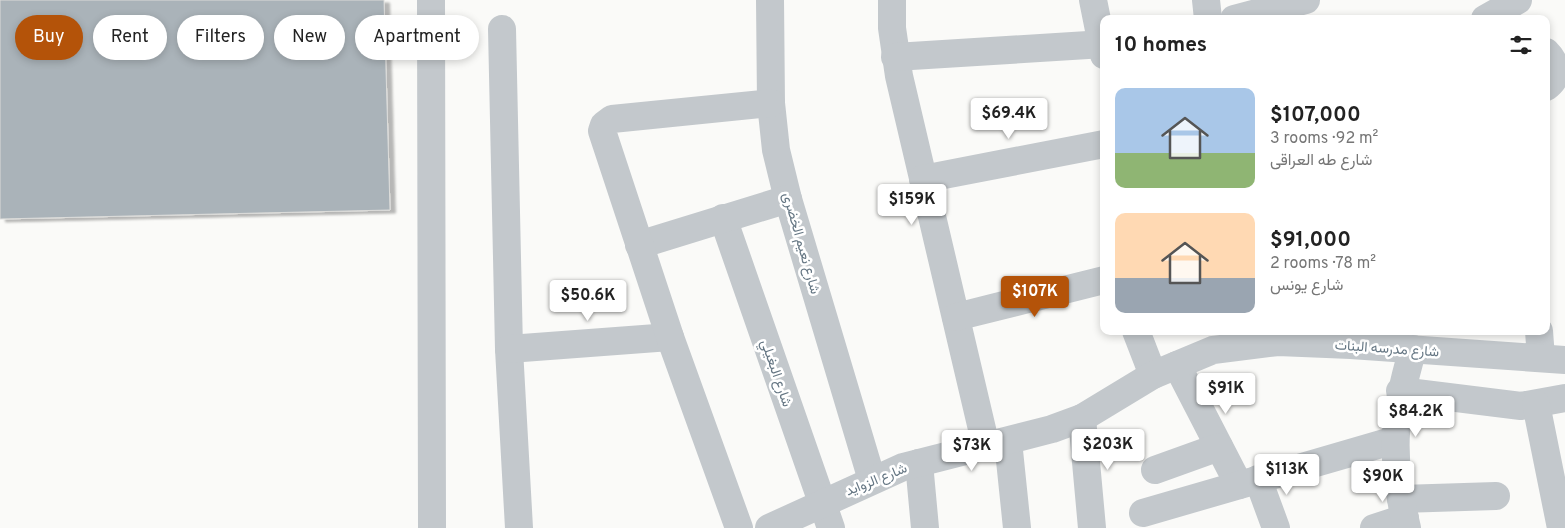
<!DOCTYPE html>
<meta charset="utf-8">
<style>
:root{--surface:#fff;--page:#f2f2f2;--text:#222;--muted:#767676;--accent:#b45309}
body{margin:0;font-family:Overpass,Vazirmatn,sans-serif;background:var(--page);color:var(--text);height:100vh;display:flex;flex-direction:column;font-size:19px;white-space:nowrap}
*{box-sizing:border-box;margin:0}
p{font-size:16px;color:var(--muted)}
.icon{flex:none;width:28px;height:28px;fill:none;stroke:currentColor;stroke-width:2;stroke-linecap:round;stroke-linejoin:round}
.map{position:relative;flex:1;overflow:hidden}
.side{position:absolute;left:1100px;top:15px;width:450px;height:320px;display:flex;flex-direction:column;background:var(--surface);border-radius:10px;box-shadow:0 2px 8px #0003}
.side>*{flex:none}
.banner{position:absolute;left:15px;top:15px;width:475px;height:45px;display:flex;gap:10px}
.price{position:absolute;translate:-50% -42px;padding:0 11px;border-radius:5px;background:#fff;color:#222;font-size:16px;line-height:32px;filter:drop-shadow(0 1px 2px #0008)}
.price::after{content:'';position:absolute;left:50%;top:30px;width:15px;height:11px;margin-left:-8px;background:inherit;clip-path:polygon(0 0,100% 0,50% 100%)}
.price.active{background:var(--accent);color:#fff}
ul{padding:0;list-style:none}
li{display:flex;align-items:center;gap:15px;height:125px;padding:0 15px}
li span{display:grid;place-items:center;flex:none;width:140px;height:100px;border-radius:10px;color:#555}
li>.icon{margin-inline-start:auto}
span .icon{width:60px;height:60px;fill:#fffc;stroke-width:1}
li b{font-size:21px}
h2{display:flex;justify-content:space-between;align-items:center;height:60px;padding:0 15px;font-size:21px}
.pill{padding:0 18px;border-radius:22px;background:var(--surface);box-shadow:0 2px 8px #0003;font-size:18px;line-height:45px}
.pill.active{background:var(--accent);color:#fff}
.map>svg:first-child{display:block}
.building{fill:#aab3b9;stroke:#dcdcda;filter:url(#shadow)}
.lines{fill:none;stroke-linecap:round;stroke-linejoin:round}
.minor{stroke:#c3c8cc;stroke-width:28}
.labels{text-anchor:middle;stroke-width:5;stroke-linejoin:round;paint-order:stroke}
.street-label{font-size:14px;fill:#657683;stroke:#fff}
</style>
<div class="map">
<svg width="1565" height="528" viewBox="0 0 1565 528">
<defs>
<filter id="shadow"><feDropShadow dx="5.5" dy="3" stdDeviation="1" flood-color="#0004"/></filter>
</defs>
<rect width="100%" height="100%" fill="#fafaf8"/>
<path class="building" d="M0,0H384L390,210L0,219Z"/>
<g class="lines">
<g class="minor">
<path d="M431,0L432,528"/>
<path d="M770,0L771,103L776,150L788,199L872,480"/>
<path d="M892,0V28L899,76L986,446"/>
<path d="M1093,0L1104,55"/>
<path d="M1206,0L1208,19"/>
<path d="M1234,19L1306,0"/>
<path d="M1485,19L1518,0"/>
<path d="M502,29L509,349L519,528"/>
<path d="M1546,52C1557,63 1560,77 1546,87"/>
<path d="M895,57L1104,44"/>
<path d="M923,179L1104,144"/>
<path d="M723,218L831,528"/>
<path d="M639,245L788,199"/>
<path d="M956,317L1104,280"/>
<path d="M1136,331L1153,375"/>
<path d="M1539,331L1541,358"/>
<path d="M509,349L670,337"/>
<path d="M1177,365L1239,485"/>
<path d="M1400,391L1521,406L1565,398"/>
<path d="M1536,404L1561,528"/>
<path d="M1082,418L1092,528"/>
<path d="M1008,441L1017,528"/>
<path d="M919,463L925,528"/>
<path d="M1155,470L1219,447"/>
<path d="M1258,479L1276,528"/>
<path d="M1401,499L1496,496"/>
<path d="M1143,513L1395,440"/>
<path d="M739,528L670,337L602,131L604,125L612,119L771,103"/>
<path d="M769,528L903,467L1052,429L1082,418L1153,375L1213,350L1278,342L1351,345L1565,360"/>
<path d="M1374,528L1405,518"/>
<path d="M1407,528C1390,457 1392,419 1413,349"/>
</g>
</g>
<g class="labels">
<g class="street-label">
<text transform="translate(802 243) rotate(74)" y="5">شارع نعيم الخضرى</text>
<text transform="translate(1387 348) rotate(4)" y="5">شارع مدرسه البنات</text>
<text transform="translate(777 373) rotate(71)" y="5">شارع البغيلي</text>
<text transform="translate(876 479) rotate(-22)" y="5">شارع الزوايد</text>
</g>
</g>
</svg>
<b class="price" style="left:1009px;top:140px">$69.4K</b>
<b class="price" style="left:912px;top:226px">$159K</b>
<b class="price active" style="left:1035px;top:318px">$107K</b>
<b class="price" style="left:588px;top:322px">$50.6K</b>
<b class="price" style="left:1226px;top:415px">$91K</b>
<b class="price" style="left:1416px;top:438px">$84.2K</b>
<b class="price" style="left:1108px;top:471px">$203K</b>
<b class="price" style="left:972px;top:472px">$73K</b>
<b class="price" style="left:1287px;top:496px">$113K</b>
<b class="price" style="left:1383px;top:503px">$90K</b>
<div class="banner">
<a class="pill active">Buy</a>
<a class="pill">Rent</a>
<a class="pill">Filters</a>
<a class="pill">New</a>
<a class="pill">Apartment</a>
</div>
<section class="side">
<h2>10 homes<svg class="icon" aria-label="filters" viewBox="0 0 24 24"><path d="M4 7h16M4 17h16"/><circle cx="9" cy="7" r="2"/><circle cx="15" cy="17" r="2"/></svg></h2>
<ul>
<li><span style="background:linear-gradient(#a9c7e8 65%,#8fb573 0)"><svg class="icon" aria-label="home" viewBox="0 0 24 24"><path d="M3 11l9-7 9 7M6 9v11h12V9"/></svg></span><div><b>$107,000</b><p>3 rooms · 92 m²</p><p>شارع طه العراقى</p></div></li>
<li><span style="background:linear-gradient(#ffd9b3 65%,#9aa5b1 0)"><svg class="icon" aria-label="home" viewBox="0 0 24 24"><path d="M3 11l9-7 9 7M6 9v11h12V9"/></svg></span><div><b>$91,000</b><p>2 rooms · 78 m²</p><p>شارع يونس</p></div></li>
</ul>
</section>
</div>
